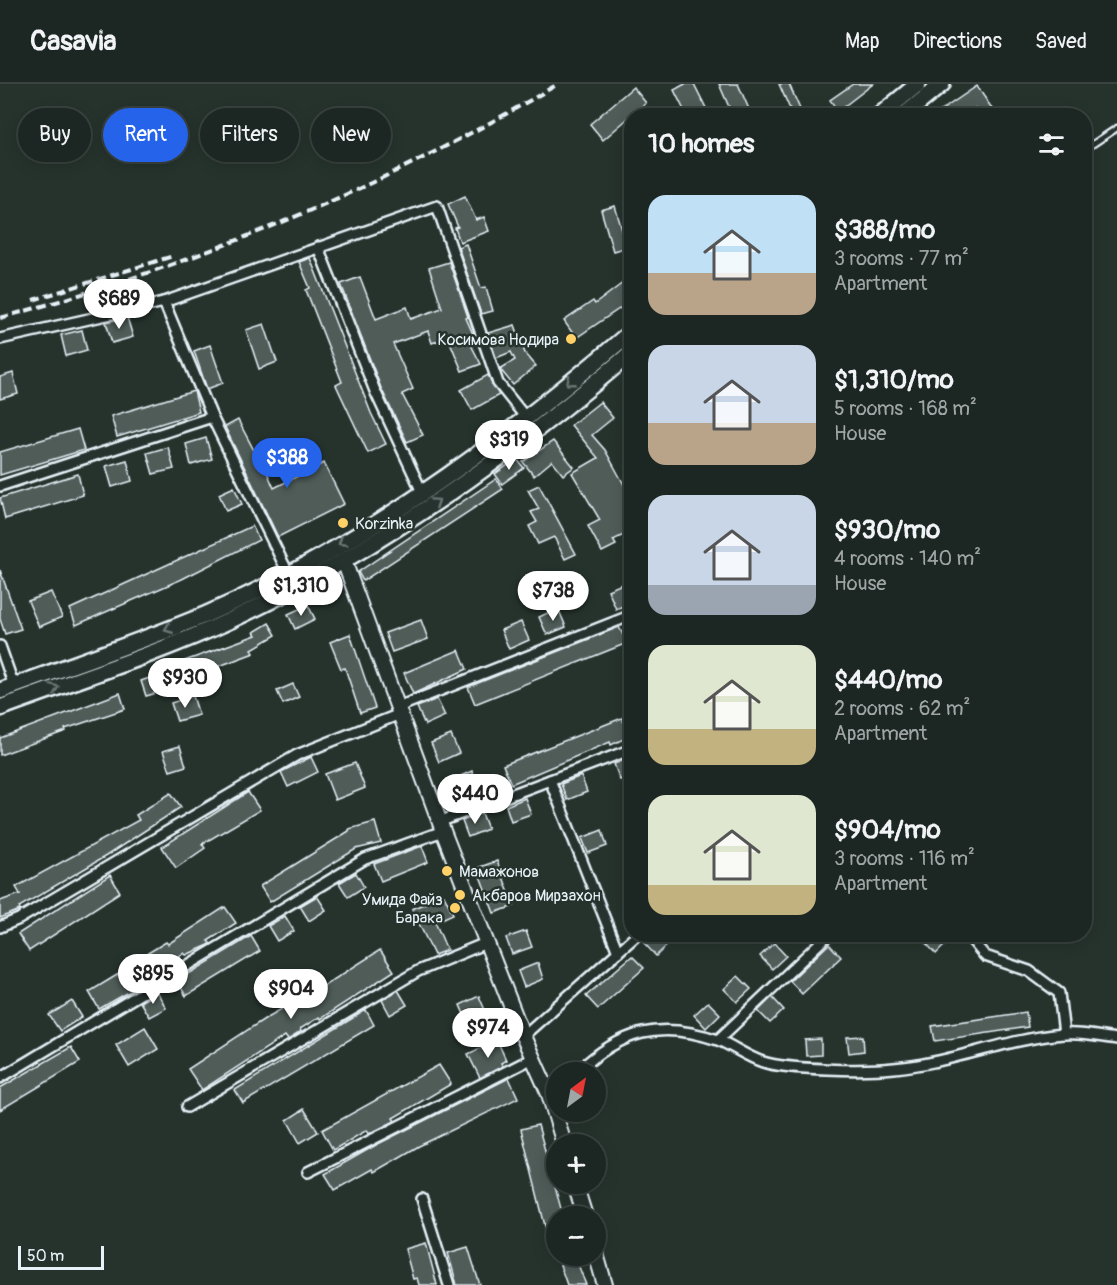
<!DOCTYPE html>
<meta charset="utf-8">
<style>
:root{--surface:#1c2622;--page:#252e2a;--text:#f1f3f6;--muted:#a0a5a5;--line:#3a4340;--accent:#2563eb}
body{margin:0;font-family:Pangolin,sans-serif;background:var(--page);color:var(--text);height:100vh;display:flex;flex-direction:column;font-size:22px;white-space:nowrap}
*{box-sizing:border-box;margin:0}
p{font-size:20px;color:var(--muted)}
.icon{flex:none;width:33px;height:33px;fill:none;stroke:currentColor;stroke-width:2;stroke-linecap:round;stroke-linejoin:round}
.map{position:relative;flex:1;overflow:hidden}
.drawer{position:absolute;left:624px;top:24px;width:468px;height:834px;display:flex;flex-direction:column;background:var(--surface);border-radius:24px;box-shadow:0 3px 15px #0003,0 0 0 2px var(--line)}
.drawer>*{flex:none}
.guide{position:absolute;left:18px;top:24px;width:516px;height:54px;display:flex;gap:12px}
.needle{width:39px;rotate:32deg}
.tools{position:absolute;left:546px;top:978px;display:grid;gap:12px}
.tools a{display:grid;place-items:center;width:60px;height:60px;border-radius:50%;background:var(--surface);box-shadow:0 3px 15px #0003,0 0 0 2px var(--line);font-size:30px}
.scale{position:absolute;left:18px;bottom:15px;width:86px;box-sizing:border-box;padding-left:6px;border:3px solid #e8f1f8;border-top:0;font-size:16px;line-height:21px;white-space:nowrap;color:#e8f1f8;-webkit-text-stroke:4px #26332d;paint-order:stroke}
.price{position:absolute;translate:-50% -51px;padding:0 14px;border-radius:21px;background:#fff;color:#222;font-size:20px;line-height:39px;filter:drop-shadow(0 2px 3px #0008)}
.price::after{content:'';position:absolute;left:50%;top:36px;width:18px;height:14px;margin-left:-9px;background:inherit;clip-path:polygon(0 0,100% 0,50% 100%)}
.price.selected{background:var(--accent);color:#fff}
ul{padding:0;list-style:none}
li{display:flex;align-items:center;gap:18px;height:150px;padding:0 24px}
li span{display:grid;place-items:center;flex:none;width:168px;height:120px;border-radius:18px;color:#555}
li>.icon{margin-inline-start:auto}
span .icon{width:72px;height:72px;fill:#fffc;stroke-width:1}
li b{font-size:26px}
h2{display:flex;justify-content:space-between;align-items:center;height:72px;padding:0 24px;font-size:26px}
.pill{padding:0 21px;border-radius:27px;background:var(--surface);box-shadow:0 3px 15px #0003,0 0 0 2px var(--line);font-size:21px;line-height:54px}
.pill.selected{background:var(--accent);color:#fff}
header{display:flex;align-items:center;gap:36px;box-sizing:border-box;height:84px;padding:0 30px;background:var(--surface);border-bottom:2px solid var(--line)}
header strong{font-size:28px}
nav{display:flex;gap:33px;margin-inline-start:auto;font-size:21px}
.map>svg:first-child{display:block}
.building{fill:#505c59;stroke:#e8f1f8;stroke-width:1.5}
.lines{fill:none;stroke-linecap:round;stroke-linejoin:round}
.lane-casing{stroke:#e8f1f8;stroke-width:9}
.street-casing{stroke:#e8f1f8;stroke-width:14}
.secondary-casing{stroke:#e8f1f8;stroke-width:18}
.primary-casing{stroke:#e8f1f8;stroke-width:20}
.lane{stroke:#26332d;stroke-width:4.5}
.street{stroke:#26332d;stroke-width:9}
.secondary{stroke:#26332d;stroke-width:14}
.primary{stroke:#26332d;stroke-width:15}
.rail{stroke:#e8f1f8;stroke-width:4;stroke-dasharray:9 4.5;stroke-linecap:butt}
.oneway{stroke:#6a7674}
.poi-dot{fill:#ffd166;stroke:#26332d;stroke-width:2}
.labels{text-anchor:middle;stroke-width:5;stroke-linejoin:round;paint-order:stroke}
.poi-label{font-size:16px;fill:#e8f1f8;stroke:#26332d;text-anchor:start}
</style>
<header>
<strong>Casavia</strong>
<nav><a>Map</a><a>Directions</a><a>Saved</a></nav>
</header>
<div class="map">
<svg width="1117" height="1201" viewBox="0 0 1117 1201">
<rect width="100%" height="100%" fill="#26332d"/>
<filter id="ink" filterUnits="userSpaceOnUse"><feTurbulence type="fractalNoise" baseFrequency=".0167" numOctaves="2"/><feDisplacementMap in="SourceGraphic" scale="12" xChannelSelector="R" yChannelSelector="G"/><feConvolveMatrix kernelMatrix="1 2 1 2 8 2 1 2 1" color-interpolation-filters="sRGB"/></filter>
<g filter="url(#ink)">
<g class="building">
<path d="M685,0H694L707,26L696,32H687L674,6Z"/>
<path d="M719,0H738L752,32H733Z"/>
<path d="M779,0H789L803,32H793Z"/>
<path d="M853,0H873L838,27L830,16Z"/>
<path d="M977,2L997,32H979L975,24L964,32H933Z"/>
<path d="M633,3L646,19L603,56L590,40Z"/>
<path d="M465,112L476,136L484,133L489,147L460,158L455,144L458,143L448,120Z"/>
<path d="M615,122L627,163L613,167L601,126Z"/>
<path d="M466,160L481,204L486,203L493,227L481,230L458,163Z"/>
<path d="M310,174L371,329L386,360L368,369L336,301L342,298L306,206L310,204L299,178Z"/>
<path d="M449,178L468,233L466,234L477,259L474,256L470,259L481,280L462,287L448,253L432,259L428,247L393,260L413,305L402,310L423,351L407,358L381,304L341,200L360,193L376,235L407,223L411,235L442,224L429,184Z"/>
<path d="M632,192V216L576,254L564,237L593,217L595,220Z"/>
<path d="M127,233L133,253L112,259L106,238Z"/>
<path d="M264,240L277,278L259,285L246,246Z"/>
<path d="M515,241L525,269L536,282L513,301L500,285L515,276L511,268L496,274L488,249Z"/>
<path d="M82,246L87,266L66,272L61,251Z"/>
<path d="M210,261L223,299L207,305L194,267Z"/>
<path d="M13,289L18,310L0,315V293Z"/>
<path d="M488,291L499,311L472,326L461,306Z"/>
<path d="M194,307L199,328L117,353L111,332Z"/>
<path d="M600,318L613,334L592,351L605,366L627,406L625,408L632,421V447L613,456L616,461L602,468L588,442L600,436L572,389L598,374L571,341Z"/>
<path d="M238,336L257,372L259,370L274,404L324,379L344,420L278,453L225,343Z"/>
<path d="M78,345L84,366L0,391V368Z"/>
<path d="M206,354L212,375L191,381L186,360Z"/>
<path d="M553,357L574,383L563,391L552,377L534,392L523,378Z"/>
<path d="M168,363L174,385L153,390L147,369Z"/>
<path d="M517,375L524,384L502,400L495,390Z"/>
<path d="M127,376L132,397L112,403L106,382Z"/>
<path d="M78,390L83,411L5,435L0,414Z"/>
<path d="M496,395L503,405L363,497L358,488Z"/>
<path d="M539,401L576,470L565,475L554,453L538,460L529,442L537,438L531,428L539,425L528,406Z"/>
<path d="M234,403L242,420L226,427L219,410Z"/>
<path d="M252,442L259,456L182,495L76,541L70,525Z"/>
<path d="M0,486L21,545L5,550L0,535Z"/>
<path d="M627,498L632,508V518L616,525L608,506Z"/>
<path d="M51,508L62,533L39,543L28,517Z"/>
<path d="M308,521L315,535L295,545L288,530Z"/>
<path d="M558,524L566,543L547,551L539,533Z"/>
<path d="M421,536L428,555L392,568L385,549Z"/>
<path d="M521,538L529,556L509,565L501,546Z"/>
<path d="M269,539L276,551L252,565L254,569L187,594L182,578L256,551L254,548Z"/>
<path d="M619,543L627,559L475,620L468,603Z"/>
<path d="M350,550L375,624L360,629L345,584L341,585L330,558Z"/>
<path d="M459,566L467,585L413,610L404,589Z"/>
<path d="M158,591L164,607L146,612L141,597Z"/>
<path d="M293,600L299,613L283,620L277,607Z"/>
<path d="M120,609L125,625L65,645L66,647L0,671V654Z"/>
<path d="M193,612L199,631L177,637L171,619Z"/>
<path d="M437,615L445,632L425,641L417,623Z"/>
<path d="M622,634L630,652L611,661L610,658L511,700L503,681Z"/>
<path d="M451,651L459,669L439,678L431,659Z"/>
<path d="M180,662L186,682L170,687L163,667Z"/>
<path d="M311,673L318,688L288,703L281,688Z"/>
<path d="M632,673V691L620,696L614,680Z"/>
<path d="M355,679L365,704L335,716L325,690Z"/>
<path d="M472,687L480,706L460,714L452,696Z"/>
<path d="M581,692L587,708L567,716L561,700Z"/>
<path d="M248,708L260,726L202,760L205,764L176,784L162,763Z"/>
<path d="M171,709L181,723L106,772L19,823L20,826L0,834V817L20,810L16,803L139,736L136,731Z"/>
<path d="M525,714L531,730L511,737L506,722Z"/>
<path d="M482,729L488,745L468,753L462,737Z"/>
<path d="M375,738L381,759L356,765L270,818L260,802L349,747V745Z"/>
<path d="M602,746L607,762L588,769L582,754Z"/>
<path d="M422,762L428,778L381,797L374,780Z"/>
<path d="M497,777L514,822L494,829L477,784Z"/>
<path d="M356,789L364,803L348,813L339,799Z"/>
<path d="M110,791L120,808L29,867L18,850Z"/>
<path d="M444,811L453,830L435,838L447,866L434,871L412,825Z"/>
<path d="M317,812L326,826L309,837L300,822Z"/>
<path d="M225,823L236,839L208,857L211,860L186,871L184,869L149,891L150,896L99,925L89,908L145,874L143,872L166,858L168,860Z"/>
<path d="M285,832L294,847L277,857L268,842Z"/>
<path d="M526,847L532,863L512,870L506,854Z"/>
<path d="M653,850H679L656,872L644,859Z"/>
<path d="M931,850H945L950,856L936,870L924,857Z"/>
<path d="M251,852L260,867L186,912L177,897Z"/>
<path d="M774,859L786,872L772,885L760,872Z"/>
<path d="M829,860L841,873L802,910L790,897Z"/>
<path d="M380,866L394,887L320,935L319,933L300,945L301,947L296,951L288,956L285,952L202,1006L188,985L266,934L292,919L294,921Z"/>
<path d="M632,872L644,884L598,925L586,912Z"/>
<path d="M538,879L543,895L524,903L518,887Z"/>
<path d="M738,892L751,905L737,918L724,905Z"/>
<path d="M398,906L407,921L390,931L382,916Z"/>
<path d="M157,908L166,924L149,933L140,918Z"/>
<path d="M479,912L490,938L471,946L460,921Z"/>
<path d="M772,913L784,926L770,939L758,927Z"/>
<path d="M72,917L82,933L60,947L49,931Z"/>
<path d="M708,918L720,930L706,944L694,931Z"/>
<path d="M366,926L374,941L243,1019L235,1006Z"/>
<path d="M1026,928L1028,943L935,957L932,942Z"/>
<path d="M145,943L158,965L129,983L116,961Z"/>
<path d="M863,952L864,967L849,969L847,953Z"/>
<path d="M821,955V971L806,972L805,956Z"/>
<path d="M497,956L506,976L501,979L503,982L480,994L468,970Z"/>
<path d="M71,963L80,978L0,1026V1004Z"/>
<path d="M439,981L451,1000L393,1034L395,1037L369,1050L367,1046L333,1066L322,1046Z"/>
<path d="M509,994L518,1014L419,1062L374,1088L372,1085L335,1106L325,1090L376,1061Z"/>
<path d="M304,1025L318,1048L300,1059L287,1036Z"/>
<path d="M538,1041L563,1132H556V1152L548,1154L521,1045Z"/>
<path d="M426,1159L437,1201H419L417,1194L413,1195L405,1165Z"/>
<path d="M468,1163L480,1201H457L448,1169Z"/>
<path d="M576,1175L586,1201H567L560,1181Z"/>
</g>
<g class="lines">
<g class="lane-casing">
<path id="lane" d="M1084,66L1117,44"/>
</g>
<g class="street-casing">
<g id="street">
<path d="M318,163L375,307L422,408"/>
<path d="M164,218L212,333L288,489"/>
<path d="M0,255L164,218L437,122L498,299L526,334"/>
<path d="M0,402L212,333"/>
<path d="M0,562L14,602"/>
<path d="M398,623L632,531"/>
<path d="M550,696L618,868"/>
<path d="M439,738L632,665"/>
<path d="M0,843L19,835L297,671L400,630"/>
<path d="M967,850L985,872L1029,887L1059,909L1064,950"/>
<path d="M523,952L638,850"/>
<path d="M718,956L829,850"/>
<path d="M577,988C621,947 659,936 718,956C733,962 747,973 763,978C788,986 865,987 894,984C951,979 1006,955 1063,950C1080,948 1100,953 1117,955"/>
<path d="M0,994L365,775L443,747"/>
<path d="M187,1023L418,887L486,859"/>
<path d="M308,1088L533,974"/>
<path d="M422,1115L449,1201"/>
</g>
</g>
<g class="secondary-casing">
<g id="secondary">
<path d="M344,477L443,747L523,952L549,1010L564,1060"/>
<path d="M575,1100L585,1132"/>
<path d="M596,1170L605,1201"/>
</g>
</g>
<g class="primary-casing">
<g id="primary">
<path d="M879,32L918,0"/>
<path d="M903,32L942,0"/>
<path d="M0,607C68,582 138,559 205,531C356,466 507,355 632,247"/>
<path d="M0,624C78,595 158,570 233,535C378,467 510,372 632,268"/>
</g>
</g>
<use href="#lane" class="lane"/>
<use href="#street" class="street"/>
<use href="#secondary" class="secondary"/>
<use href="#primary" class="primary"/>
<g class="rail">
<path d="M33,216L173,172"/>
<path d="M0,234C198,180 381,105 558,0"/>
</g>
</g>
<defs><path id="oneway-chevron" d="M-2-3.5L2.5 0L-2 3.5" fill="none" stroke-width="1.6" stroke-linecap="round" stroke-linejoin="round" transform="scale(1.5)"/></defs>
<g class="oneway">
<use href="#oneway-chevron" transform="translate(570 298) rotate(141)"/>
<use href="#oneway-chevron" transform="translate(436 418) rotate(-34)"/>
<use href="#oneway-chevron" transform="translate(342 458) rotate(148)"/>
<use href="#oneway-chevron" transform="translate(168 545) rotate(158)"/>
<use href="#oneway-chevron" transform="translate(55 604) rotate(-20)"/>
</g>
</g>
<g class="poi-dot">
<circle cx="571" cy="255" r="6"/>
<circle cx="343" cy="439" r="6"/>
<circle cx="447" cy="787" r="6"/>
<circle cx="460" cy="811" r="6"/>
<circle cx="455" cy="824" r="6"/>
</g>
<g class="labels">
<g class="poi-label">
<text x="559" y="261" text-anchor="end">Косимова Нодира</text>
<text x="355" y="445">Korzinka</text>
<text x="459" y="793">Мамажонов</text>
<text x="472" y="817">Акбаров Мирзахон</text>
<text x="443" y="821" text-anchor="end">Умида Файз<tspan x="443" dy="18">Барака</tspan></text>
</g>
</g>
</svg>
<div class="tools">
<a><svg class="needle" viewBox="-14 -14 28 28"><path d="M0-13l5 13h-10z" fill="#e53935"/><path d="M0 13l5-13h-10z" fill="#a0a5a5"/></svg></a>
<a>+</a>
<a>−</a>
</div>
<div class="scale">50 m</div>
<b class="price" style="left:119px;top:246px">$689</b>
<b class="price" style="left:509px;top:387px">$319</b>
<b class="price selected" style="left:287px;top:405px">$388</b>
<b class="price" style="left:301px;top:533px">$1,310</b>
<b class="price" style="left:553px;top:538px">$738</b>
<b class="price" style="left:185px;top:625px">$930</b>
<b class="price" style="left:475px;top:741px">$440</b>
<b class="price" style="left:153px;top:921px">$895</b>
<b class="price" style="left:291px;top:936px">$904</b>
<b class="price" style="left:488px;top:975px">$974</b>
<div class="guide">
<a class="pill">Buy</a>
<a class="pill selected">Rent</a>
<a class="pill">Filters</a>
<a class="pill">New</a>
</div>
<section class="drawer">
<h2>10 homes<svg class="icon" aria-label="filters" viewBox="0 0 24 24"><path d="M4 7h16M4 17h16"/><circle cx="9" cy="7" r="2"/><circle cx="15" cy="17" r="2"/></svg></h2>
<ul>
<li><span style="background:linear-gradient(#bfe0f5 65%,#b9a48a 0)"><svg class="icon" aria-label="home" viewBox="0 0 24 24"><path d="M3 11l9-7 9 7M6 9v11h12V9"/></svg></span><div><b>$388/mo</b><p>3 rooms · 77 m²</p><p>Apartment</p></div></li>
<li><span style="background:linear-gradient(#c9d6e8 65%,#b9a48a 0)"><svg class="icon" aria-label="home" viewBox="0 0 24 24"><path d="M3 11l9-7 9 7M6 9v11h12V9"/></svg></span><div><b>$1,310/mo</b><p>5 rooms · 168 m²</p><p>House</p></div></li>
<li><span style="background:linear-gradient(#c9d6e8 75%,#9aa5b1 0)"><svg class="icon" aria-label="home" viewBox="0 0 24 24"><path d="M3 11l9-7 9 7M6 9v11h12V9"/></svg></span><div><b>$930/mo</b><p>4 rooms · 140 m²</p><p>House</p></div></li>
<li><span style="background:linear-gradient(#dfe7d0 70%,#c2b280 0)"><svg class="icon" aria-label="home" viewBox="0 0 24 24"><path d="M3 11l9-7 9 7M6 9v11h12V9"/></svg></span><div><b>$440/mo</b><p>2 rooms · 62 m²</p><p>Apartment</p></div></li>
<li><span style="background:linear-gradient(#dfe7d0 75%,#c2b280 0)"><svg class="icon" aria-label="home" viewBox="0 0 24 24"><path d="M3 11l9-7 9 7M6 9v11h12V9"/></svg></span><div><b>$904/mo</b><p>3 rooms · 116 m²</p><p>Apartment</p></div></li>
</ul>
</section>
</div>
